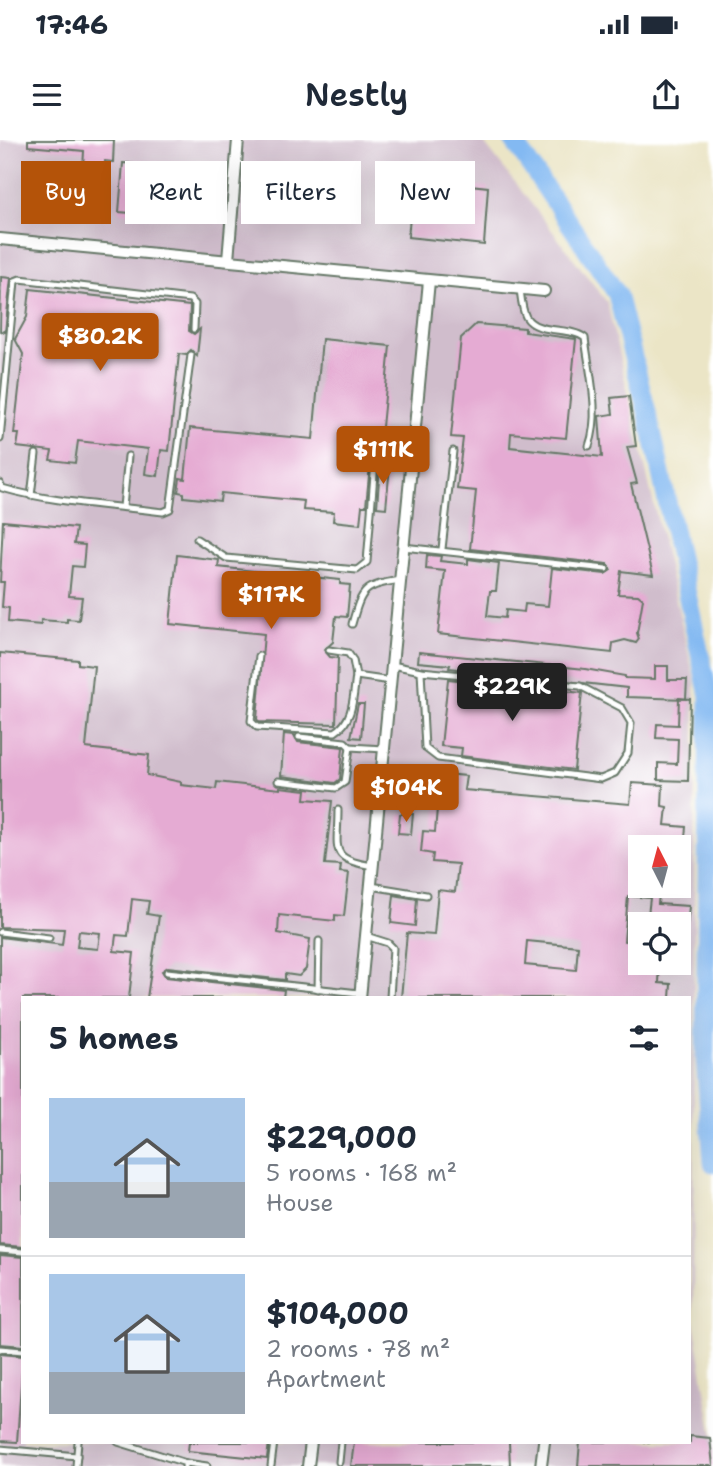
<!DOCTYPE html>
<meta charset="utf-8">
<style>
:root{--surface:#fff;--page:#f6f6f7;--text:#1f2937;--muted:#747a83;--line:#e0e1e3;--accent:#b45309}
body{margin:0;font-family:"Shantell Sans",sans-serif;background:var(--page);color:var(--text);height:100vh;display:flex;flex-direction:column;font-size:26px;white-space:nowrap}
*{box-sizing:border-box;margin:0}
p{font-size:23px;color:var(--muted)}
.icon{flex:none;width:38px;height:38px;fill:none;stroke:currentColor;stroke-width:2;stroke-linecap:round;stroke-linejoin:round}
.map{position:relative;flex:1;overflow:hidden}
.drawer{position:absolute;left:21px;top:856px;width:670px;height:448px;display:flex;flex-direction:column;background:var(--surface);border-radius:0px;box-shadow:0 7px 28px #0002}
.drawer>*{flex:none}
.banner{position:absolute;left:21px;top:21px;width:672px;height:63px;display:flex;gap:14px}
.needle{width:46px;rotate:354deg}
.fabs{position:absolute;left:628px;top:695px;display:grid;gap:14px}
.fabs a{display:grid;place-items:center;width:63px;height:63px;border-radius:0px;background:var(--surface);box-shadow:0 7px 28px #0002;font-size:35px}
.price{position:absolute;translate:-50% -60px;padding:0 16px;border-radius:7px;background:var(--accent);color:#fff;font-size:23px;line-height:46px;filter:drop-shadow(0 2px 4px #0008)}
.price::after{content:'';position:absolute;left:50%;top:42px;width:21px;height:16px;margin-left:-10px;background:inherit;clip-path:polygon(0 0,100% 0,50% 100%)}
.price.on{background:#222;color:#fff}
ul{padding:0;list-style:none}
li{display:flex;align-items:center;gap:21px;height:175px;padding:0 28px}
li+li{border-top:2px solid var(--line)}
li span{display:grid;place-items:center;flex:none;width:196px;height:140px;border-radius:0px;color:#555}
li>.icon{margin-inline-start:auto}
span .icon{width:84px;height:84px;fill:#fffc;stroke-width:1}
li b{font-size:30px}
h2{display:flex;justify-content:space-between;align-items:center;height:84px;padding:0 28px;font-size:30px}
.pill{padding:0 24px;border-radius:0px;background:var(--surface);box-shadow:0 7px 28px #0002;font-size:24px;line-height:63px}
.pill.on{background:var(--accent);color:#fff}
.status{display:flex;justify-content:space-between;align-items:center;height:49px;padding:0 35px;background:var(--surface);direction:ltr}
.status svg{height:19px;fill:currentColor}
header{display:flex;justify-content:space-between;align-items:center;height:91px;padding:0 28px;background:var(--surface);font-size:32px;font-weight:600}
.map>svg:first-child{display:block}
.industrial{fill:#d0bdcc;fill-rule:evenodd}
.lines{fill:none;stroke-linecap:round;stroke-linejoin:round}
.river{stroke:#83b9f2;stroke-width:19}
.building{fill:#e5abd3;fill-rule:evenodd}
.service-casing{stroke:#667867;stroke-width:9}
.minor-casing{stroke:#667867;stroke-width:14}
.service{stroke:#fff;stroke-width:5}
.minor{stroke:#fff;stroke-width:10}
</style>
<div class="status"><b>17:46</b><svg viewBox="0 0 49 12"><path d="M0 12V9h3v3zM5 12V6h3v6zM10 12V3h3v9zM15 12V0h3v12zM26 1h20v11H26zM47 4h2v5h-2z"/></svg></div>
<header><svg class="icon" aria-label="menu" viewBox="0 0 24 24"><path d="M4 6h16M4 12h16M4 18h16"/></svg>Nestly<svg class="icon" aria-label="share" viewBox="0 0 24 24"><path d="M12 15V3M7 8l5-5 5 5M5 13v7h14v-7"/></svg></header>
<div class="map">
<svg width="713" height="1326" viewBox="0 0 713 1326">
<rect width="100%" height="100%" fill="#fff"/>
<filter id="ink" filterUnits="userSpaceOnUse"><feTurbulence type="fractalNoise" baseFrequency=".0143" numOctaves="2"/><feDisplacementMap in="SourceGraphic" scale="14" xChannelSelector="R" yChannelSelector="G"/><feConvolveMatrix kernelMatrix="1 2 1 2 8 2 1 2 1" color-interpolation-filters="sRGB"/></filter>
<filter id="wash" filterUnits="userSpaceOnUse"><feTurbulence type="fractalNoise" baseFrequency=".00686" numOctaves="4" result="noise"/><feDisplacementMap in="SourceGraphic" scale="28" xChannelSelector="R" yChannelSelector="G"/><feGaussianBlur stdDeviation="1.57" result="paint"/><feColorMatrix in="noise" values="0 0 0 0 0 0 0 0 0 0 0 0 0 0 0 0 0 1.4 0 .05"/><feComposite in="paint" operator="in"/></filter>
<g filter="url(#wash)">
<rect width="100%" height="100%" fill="#ebe5c6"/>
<path class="industrial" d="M0,0H482L607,162L695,542L693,1175L713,1299V1326H0ZM640,707H679V746H640ZM640,784H679V822H640ZM23,858H690V1302H23Z"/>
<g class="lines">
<path class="river" d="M513,0L617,154L652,292L709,556L705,919L713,1023"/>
</g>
<g id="blocks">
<g class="building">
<path d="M28,0H114L113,22L105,21L101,68L70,66L74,27L83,28L84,11L28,6Z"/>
<path d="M123,23L184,28L180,77L119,72Z"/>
<path d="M414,39L488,47L484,105L408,97Z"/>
<path d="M1,137L11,138L5,192L0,191Z"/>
<path d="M30,149L190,166L189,191L194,194L200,189L197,216L191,210L186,215L179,214L169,311L161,310L158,336L145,334L148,309L78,301L75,323L50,320L52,311L17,307L19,294H14L23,214L15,199L27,177Z"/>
<path d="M476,184L525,188V192L576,199L566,298L511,293L510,307L602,317L599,276L613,274L611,258L629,256L636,306L627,307L637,343L631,344L653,435L621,431L618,454L638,455L643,459L637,493L639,499L636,503L625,500L613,503L612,513L438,494L445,431L426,429L427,415L441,416L440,421L468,424V419L499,423L496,451H490L487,476L505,478L506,470L524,472L525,464L548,466L552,428L605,434L611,430L607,424L470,409L476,351L457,349L463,298L451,297L461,198Z"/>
<path d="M322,199L390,206L381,297L358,295L355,323L370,325L366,366H362L360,384L333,381L334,372L303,370L304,361L221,353L220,361L184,357V353L178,352L180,338L185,339L190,288L313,299Z"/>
<path d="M380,325L390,326L386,368L377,367Z"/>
<path d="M3,381L76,388L74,404L85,405L83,427L72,426L69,456L82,457L79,480L67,479V482L41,480V485L8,482L9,468L2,467L4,442H0Z"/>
<path d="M177,415L219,420L218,427L340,440V444L350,445L347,477L336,476L333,502L324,510L330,517L338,518L336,584L259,582L257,579L264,494L170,484Z"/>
<path d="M419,512L585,529L625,536V538L655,539V526H668V540H687L686,559L627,557V548L449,528L450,525L418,522Z"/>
<path d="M0,513L78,520V524L94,526L86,608L149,615L147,635L181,642V645L216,649L217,642L280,649V647L306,650L305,659L332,661L325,724L341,725L340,732L349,733L344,776L335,775V781L279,775L278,793L310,799L306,829L299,836L285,834V840L168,827L162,831L166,837L284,850L283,858H147L159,776L147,774L149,761L132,759L128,796L116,795L114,811L134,813L129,858H23V1107L0,1105V797L62,805L64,789L0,787ZM79,791L100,793L98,809L77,807Z"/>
<path d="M448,539L582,553L574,630L461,616L462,608L441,606Z"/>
<path d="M679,558L690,559L688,641L658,640V623L677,624L678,599L656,598L657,584L678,585Z"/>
<path d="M358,564H364L361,598L351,597Z"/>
<path d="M284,594L294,595L298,602L343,607L340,639L335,643L281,636Z"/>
<path d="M413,631L466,636L464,650L630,664L632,643L663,645L662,666L667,667L665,685L686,687L684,707H640V746H660L658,764L689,766L685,810H679V784H647L650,758L628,756L624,801L640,803V822H660L659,843L671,844L670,858H401L407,793L434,795L438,750L455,752L458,724L432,722L433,714L421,712L423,691L435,692L439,645L412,643ZM527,801L578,806L576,830L525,825Z"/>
<path d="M400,674H413L411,694L398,693Z"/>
<path d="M394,755L417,759L415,786L391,783Z"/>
<path d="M0,1115L23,1117V1206L0,1204Z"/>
<path d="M0,1214L23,1216L17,1302L0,1301Z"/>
<path d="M690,1296L710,1298L713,1326H578L580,1302H690Z"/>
<path d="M189,1302H269L267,1319L188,1311Z"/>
<path d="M354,1302H509L510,1326H351Z"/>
</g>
</g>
</g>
<g filter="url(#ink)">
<use href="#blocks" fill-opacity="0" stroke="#667867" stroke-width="2"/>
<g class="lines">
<g class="service-casing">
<g id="service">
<path d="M520,149C521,157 522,170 526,177C537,195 570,186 585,198C589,232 601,273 589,306"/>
<path d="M0,299L15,141L20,139L190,159L195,164L194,189"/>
<path d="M0,343L2,348C54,363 109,365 163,372L170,369L191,215"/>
<path d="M31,356L36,314"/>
<path d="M123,367L128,316"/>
<path d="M197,399L226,418L357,430L367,422L375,322L380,317L412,319"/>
<path d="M403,407L606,429"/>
<path d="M442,409L453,311"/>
<path d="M352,484C362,448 364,446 400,440"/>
<path d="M329,510L348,513L353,520L356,536L391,541"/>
<path d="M259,516L251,581L257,587L335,592C354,581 353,556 356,536"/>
<path d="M392,525L421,531"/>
<path d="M421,531L580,546L622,568L631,583L628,613L615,633L601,639L438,618L425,608Z"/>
<path d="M299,597L345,602L350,607"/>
<path d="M278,641L336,648L345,642L350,607L384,609"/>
<path d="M338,670C338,710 328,719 373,726"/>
<path d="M371,746L426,755"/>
<path d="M0,792L49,798"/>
<path d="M366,796L388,803L393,808L390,858"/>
<path d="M167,832L359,853"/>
<path d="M318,849L319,801"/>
<path d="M0,1110L23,1112"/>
<path d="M0,1209L23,1211"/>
<path d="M118,1302L186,1323L185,1326"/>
<path d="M0,1309L77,1316"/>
<path d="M339,1322L341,1302"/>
<path d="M186,1323L207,1326"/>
<path d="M76,1326L78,1302"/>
<path d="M271,1326L274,1302"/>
</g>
</g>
<g class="minor-casing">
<g id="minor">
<path d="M0,99L544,151"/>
<path d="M228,120L238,0"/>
<path d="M360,858L429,141"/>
<path d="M308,1326L311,1302"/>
<path d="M541,1326L544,1302"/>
</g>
</g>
<use href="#service" class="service"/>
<use href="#minor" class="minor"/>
</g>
</g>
</svg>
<div class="fabs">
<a><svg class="needle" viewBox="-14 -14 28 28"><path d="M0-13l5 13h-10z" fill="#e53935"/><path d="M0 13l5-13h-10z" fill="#747a83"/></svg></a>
<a><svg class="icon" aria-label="locate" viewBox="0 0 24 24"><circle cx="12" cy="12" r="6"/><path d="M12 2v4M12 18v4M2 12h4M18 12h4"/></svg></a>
</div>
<b class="price" style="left:100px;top:233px">$80.2K</b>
<b class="price" style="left:383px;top:346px">$111K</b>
<b class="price" style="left:271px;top:491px">$117K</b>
<b class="price on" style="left:512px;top:583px">$229K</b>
<b class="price" style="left:406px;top:684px">$104K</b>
<div class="banner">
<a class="pill on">Buy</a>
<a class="pill">Rent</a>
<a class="pill">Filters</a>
<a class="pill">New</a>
</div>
<section class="drawer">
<h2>5 homes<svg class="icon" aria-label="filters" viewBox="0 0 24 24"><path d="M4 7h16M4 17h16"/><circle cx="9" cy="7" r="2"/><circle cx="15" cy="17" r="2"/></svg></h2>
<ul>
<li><span style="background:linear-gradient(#a9c7e8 60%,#9aa5b1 0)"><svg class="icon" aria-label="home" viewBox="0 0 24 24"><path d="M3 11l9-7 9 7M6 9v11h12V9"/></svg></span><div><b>$229,000</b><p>5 rooms · 168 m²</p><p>House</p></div></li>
<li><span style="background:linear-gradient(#a9c7e8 70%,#9aa5b1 0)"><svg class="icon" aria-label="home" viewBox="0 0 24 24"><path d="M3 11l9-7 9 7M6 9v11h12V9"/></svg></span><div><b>$104,000</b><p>2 rooms · 78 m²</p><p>Apartment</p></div></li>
</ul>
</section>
</div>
